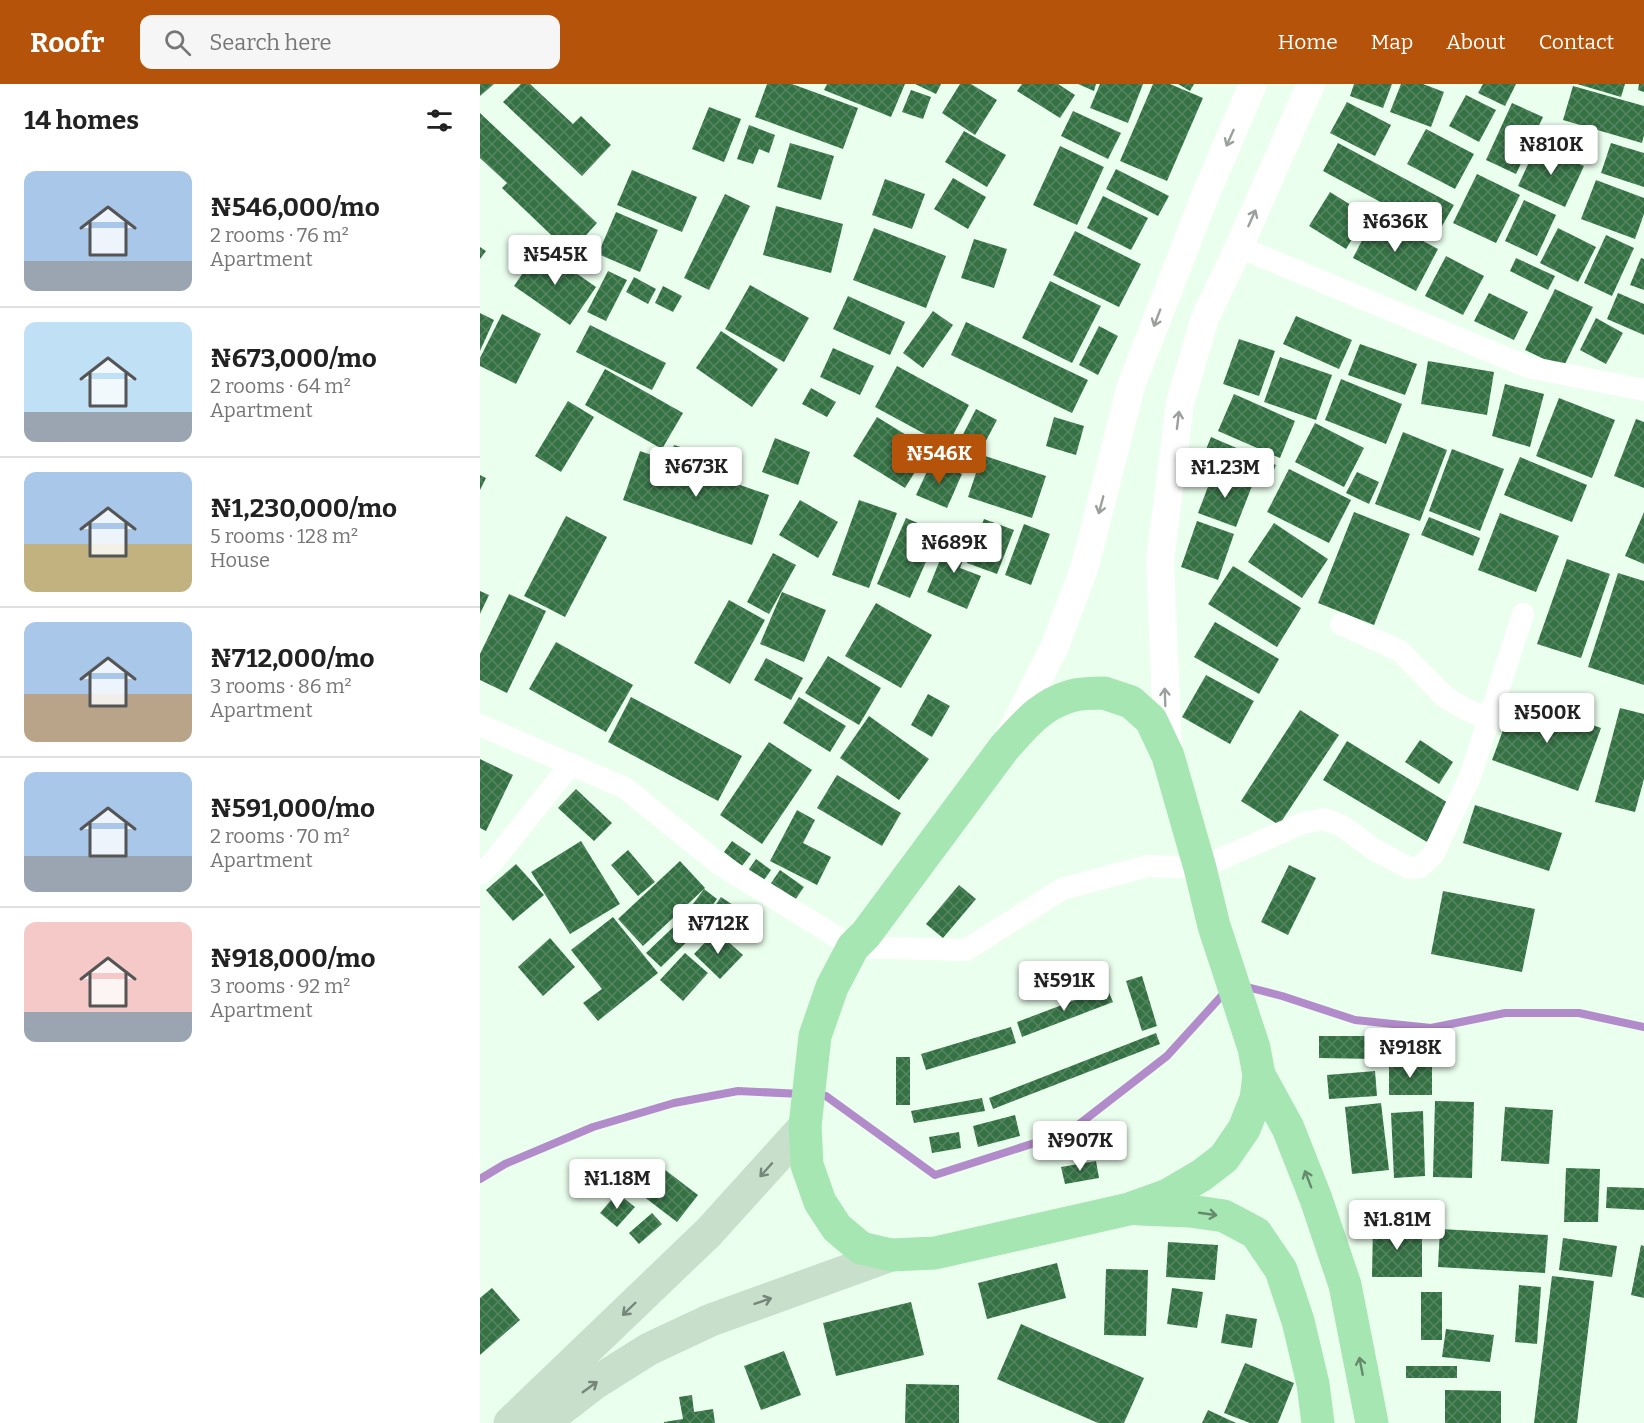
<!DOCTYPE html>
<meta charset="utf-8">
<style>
:root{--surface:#fff;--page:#f6f6f6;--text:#222;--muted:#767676;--line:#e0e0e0;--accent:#b45309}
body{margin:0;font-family:Bitter,serif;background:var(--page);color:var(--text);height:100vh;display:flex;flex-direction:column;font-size:22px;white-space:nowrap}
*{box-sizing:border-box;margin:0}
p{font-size:20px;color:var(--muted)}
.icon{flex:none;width:33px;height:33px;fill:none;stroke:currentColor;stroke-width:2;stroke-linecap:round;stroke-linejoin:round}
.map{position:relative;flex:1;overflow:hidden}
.sheet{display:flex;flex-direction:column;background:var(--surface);width:480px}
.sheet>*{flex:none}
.price{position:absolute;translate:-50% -51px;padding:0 14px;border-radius:6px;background:#fff;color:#222;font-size:20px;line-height:39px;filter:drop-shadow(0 2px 3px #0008)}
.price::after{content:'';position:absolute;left:50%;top:36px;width:18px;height:14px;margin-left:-9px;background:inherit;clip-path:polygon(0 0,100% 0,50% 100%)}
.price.current{background:var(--accent);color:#fff}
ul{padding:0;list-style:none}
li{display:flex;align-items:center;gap:18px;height:150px;padding:0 24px}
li+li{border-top:2px solid var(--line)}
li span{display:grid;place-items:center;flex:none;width:168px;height:120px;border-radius:12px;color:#555}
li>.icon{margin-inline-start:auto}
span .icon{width:72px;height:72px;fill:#fffc;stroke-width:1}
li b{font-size:26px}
h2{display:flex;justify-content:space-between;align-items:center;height:72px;padding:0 24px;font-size:26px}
header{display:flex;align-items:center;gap:36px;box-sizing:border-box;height:84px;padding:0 30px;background:var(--accent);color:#fff}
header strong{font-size:28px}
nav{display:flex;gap:33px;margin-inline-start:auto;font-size:21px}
.search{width:420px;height:54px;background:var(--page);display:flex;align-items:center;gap:15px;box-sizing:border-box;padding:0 21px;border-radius:12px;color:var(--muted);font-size:22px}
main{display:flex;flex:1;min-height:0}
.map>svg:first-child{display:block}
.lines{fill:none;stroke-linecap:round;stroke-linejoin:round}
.stream{stroke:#b28cca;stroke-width:8}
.building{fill:url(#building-cross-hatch)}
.minor{stroke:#fff;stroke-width:22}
.tertiary{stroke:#fff;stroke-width:28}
.secondary{stroke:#c8dfcc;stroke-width:33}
.trunk{stroke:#a6e6b3;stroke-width:33}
.oneway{stroke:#9ca09d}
.oneway2{stroke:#768679}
.oneway3{stroke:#658a6c}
</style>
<header>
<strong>Roofr</strong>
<div class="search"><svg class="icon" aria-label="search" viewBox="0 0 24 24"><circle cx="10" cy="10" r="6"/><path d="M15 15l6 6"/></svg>Search here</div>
<nav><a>Home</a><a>Map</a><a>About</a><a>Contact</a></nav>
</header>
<main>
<section class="sheet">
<h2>14 homes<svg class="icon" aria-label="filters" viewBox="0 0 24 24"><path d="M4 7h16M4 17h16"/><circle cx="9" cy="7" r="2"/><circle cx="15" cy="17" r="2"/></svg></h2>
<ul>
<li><span style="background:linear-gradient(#a9c7e8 75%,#9aa5b1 0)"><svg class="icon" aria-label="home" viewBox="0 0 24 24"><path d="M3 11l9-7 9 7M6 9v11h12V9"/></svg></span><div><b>₦546,000/mo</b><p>2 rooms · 76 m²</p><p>Apartment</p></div></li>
<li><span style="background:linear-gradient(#bfe0f5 75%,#9aa5b1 0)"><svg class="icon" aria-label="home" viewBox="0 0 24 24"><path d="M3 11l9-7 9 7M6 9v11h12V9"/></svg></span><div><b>₦673,000/mo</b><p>2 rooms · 64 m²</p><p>Apartment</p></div></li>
<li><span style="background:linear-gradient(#a9c7e8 60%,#c2b280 0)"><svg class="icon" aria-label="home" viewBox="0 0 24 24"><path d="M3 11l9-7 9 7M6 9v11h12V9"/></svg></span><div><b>₦1,230,000/mo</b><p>5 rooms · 128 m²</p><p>House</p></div></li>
<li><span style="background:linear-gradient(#a9c7e8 60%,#b9a48a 0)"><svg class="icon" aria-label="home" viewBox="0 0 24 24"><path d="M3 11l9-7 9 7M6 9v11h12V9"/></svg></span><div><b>₦712,000/mo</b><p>3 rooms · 86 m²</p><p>Apartment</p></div></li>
<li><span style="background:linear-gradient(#a9c7e8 70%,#9aa5b1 0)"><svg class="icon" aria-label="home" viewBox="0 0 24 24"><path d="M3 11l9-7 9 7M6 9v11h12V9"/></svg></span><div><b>₦591,000/mo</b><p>2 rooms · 70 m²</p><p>Apartment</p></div></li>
<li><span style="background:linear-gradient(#f6c9c9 75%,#9aa5b1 0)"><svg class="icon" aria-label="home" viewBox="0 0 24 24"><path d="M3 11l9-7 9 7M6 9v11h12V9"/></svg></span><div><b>₦918,000/mo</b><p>3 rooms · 92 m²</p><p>Apartment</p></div></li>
</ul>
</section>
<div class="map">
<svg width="1164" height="1339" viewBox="0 0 1164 1339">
<defs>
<pattern id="building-cross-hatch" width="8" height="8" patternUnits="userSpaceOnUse" patternTransform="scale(1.5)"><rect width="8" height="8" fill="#347143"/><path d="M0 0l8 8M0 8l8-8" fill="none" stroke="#568562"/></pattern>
</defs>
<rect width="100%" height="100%" fill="#ebffee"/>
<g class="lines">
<g class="stream">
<path d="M763,902L802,912L875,936L951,944L1025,929H1099L1164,943"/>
<path d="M335,1011L346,1012L455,1091L589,1048L687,972L747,906"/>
<path d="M0,1095L25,1080L113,1043L194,1019L258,1007L322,1010"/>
</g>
</g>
<g class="building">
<path d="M0,0H14L0,12Z"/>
<path d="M41,0H50L93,40L101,32L131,61L102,92L23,18Z"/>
<path d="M287,0H312L378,24L363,65L275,33Z"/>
<path d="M347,0H425L411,33L344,6Z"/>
<path d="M435,0H461L456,10Z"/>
<path d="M480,0H491L517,16L495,51L462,29Z"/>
<path d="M542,0H578L595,11L580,34L537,7Z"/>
<path d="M598,0H616L614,7Z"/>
<path d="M620,0H663L648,39L610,24Z"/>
<path d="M673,0H690L723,14L687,97L640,77Z"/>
<path d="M698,0H714L710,7Z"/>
<path d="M874,0H912L903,24L870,12Z"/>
<path d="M921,0H943L964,8L951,43L910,28Z"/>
<path d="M1003,0H1036L1025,22L998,9Z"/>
<path d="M1097,0H1145L1141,13Z"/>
<path d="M1159,0H1164V8L1158,6Z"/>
<path d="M1093,2L1164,22V51L1162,59L1083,36Z"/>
<path d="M431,6L451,13L443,35L422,28Z"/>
<path d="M986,11L1016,26L999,58L969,42Z"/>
<path d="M867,18L911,41L895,72L850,49Z"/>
<path d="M1032,19L1063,33L1036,90L1006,76Z"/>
<path d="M229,23L261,35L244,78L212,65Z"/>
<path d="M593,27L641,49L628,75L581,52Z"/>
<path d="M0,29L117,139L90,169L22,104L27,99L0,74Z"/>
<path d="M269,41L295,51L289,69L279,65L273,80L257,75Z"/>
<path d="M946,45L994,70L975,105L927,80Z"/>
<path d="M484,47L526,71L507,103L465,78Z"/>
<path d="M310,59L354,72L341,116L297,103Z"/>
<path d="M858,59L974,121L958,149L843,87Z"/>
<path d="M1131,59L1164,69V103L1121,89Z"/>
<path d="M1057,61L1104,82L1085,123L1038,102Z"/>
<path d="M580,62L624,83L597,141L553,121Z"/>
<path d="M636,85L689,112L678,132L626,105Z"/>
<path d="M152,86L217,113L202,148L137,121Z"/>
<path d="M997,90L1040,111L1016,159L973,139Z"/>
<path d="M473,94L506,113L488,145L454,125Z"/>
<path d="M405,95L445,110L432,145L392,131Z"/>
<path d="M1116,96L1164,114V130L1155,155L1101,135Z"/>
<path d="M850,108L887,131L866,165L829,142Z"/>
<path d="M245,110L270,122L229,206L204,194Z"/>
<path d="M623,112L668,134L651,166L607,144Z"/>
<path d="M1044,116L1076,131L1057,172L1025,157Z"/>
<path d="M296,122L363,140L351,189L283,171Z"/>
<path d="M136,128L178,146L160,188L118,170Z"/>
<path d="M895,131L958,165L936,207L873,174Z"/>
<path d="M394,144L466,172L446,224L373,196Z"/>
<path d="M1078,144L1116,163L1098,198L1060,179Z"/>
<path d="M595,147L661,180L639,223L573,191Z"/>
<path d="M1126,151L1154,164L1132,212L1104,199Z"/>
<path d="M494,155L527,165L514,204L481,194Z"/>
<path d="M0,163L6,167L0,175Z"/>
<path d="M60,164L116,203L90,241L34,202Z"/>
<path d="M966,172L1004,192L983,231L945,212Z"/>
<path d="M1036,174L1075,192L1068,206L1030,187Z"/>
<path d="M1161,174L1164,175V206L1150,201Z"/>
<path d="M128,187L147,196L126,237L107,228Z"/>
<path d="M154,193L176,205L168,220L146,208Z"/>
<path d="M570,197L621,222L592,279L542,254Z"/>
<path d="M270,201L329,234L304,278L245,245Z"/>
<path d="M183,202L202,212L193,228L175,219Z"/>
<path d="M1075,205L1113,223L1083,284L1045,266Z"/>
<path d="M1009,209L1048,228L1034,256L994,237Z"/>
<path d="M1138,209L1164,220V251L1127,235Z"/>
<path d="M368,212L425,238L410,271L353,245Z"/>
<path d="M453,227L473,241L443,284L423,269Z"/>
<path d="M0,229L14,236L0,267Z"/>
<path d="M22,230L61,250L36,300L0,282V274Z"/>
<path d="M816,232L872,256L859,285L803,260Z"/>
<path d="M1116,234L1143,249L1126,280L1100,266Z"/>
<path d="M486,238L608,296L592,329L471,271Z"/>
<path d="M110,241L186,279L172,306L96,268Z"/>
<path d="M619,242L638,252L618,291L599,281Z"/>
<path d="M241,247L298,285L272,323L216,284Z"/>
<path d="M759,255L795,267L779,312L743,300Z"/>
<path d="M880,260L937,280L925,311L868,291Z"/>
<path d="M353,264L394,282L380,311L340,293Z"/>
<path d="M800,273L852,291L836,336L784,318Z"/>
<path d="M948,277L1014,288L1007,331L941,320Z"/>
<path d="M417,282L489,321L467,362L395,323Z"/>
<path d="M125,285L203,329L182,365L105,321Z"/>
<path d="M861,295L922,320L906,360L845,336Z"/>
<path d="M1025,300L1064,310L1050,363L1012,352Z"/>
<path d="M331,304L356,318L347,333L322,320Z"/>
<path d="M754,310L815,337L800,374L738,347Z"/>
<path d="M1079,314L1135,336L1112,394L1056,372Z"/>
<path d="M88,317L114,333L81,388L55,372Z"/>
<path d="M496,325L517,336L493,381L473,370Z"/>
<path d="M397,333L449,365L425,404L373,372Z"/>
<path d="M574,333L604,342L596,371L566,362Z"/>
<path d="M1156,335L1164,338V404L1134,392Z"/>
<path d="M835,339L884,364L864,403L815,378Z"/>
<path d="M923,348L967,366L940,437L895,420Z"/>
<path d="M731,353L796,381L787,401L723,373Z"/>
<path d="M295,354L330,368L318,401L282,388Z"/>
<path d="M194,361L223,370L218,384L189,375Z"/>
<path d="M972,365L1024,385L1000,447L949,427Z"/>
<path d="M160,367L289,411L272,461L143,416Z"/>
<path d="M502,371L566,392L552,434L488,413Z"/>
<path d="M1040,373L1107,401L1092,438L1024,411Z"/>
<path d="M452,377L482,390L467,424L436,411Z"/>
<path d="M809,385L871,416L849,459L787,428Z"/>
<path d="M734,387L772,402L756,443L718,429Z"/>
<path d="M877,388L899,398L889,420L866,409Z"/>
<path d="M0,391L6,394L0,406Z"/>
<path d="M320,416L358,438L338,474L299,451Z"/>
<path d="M379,416L417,429L389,504L352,491Z"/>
<path d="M874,428L930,450L894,541L838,519Z"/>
<path d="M1164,428V480L1145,472Z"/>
<path d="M1020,429L1079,452L1056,508L998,486Z"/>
<path d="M86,432L127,453L85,533L44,512Z"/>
<path d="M949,433L1000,454L993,472L941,451Z"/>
<path d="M426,434L459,448L430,514L397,500Z"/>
<path d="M504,435L534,446L517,490L487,479Z"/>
<path d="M717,437L754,450L738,496L701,483Z"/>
<path d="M794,439L848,475L822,514L768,478Z"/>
<path d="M544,440L570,450L551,501L525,491Z"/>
<path d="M471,449L491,457L480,484L501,492L487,525L447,508Z"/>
<path d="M293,469L316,481L289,530L267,518Z"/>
<path d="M1087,475L1130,490L1101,574L1057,560Z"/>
<path d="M753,482L821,524L797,563L728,520Z"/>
<path d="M1138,489L1164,497V601L1108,583Z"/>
<path d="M0,507L9,511L0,530Z"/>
<path d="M302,508L346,526L324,578L280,560Z"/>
<path d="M29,510L66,527L27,609L0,596V570Z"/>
<path d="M249,516L285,536L250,600L214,579Z"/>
<path d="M396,519L452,551L421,604L365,572Z"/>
<path d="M735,538L799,575L779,610L714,573Z"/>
<path d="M76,558L153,601L126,648L49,605Z"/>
<path d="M348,572L401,604L379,641L325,609Z"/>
<path d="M286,574L323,594L311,616L274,596Z"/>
<path d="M726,591L774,617L750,660L702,633Z"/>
<path d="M448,610L470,622L452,653L431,641Z"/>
<path d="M151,613L262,672L238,717L128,658Z"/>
<path d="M319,613L366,642L350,668L303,639Z"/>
<path d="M1035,614L1121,644L1098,707L1012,676Z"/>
<path d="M1140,624L1164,630V695L1155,728L1115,718Z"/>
<path d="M820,626L859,651L799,741L761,717Z"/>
<path d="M389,632L449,675L419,716L360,674Z"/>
<path d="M940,656L973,678L959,700L925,678Z"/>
<path d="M867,657L970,720L947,758L843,696Z"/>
<path d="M289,658L332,686L282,760L240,731Z"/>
<path d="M0,675L33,691L6,747L0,744Z"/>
<path d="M357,691L421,729L402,762L337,724Z"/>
<path d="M96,705L132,739L114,757L78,724Z"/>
<path d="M995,721L1082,749L1069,787L983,759Z"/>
<path d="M317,726L335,736L323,759L351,773L337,801L290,777Z"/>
<path d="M101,757L140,820L90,850L51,788Z"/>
<path d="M252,757L271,770L262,782L244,768Z"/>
<path d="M148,766L175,798L158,812L131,781Z"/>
<path d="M276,775L291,786L280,802L265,791Z"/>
<path d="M200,777L225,804L163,862L138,835Z"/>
<path d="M36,780L64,811L33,837L6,806Z"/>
<path d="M809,781L836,794L808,851L781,838Z"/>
<path d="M300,786L324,803L311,822L287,805Z"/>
<path d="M479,801L496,815L463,854L446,840Z"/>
<path d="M224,805L237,815L220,838L207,828Z"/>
<path d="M963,807L1055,825L1042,888L951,870Z"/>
<path d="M241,813L265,829L253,846L229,830Z"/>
<path d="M206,831L220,845L181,883L166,869Z"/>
<path d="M133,833L178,889L118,937L103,919L122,905L91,866Z"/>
<path d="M236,847L263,871L240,895L214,870Z"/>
<path d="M70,854L95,883L63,912L38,883Z"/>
<path d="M205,869L228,889L203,917L180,896Z"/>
<path d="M662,892L677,942L662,947L646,897Z"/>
<path d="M627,904L633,918L542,953L537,938Z"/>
<path d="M531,943L536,959L446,986L441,970Z"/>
<path d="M676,949L680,960L513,1025L509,1014Z"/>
<path d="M839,952H897L896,975L839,974Z"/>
<rect x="416" y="973" width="14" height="48"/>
<path d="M909,978L952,979V1011H909Z"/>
<path d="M895,987L897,1012L849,1015L847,991Z"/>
<path d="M502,1014L505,1027L434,1039L431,1027Z"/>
<path d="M955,1017L994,1018L992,1094L953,1093Z"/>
<path d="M901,1019L909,1086L872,1090L865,1023Z"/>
<path d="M1025,1023L1073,1026L1069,1080L1021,1077Z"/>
<path d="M943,1027L945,1092L914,1094L911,1029Z"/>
<path d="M535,1031L540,1052L498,1063L493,1042Z"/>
<path d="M479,1048L481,1064L452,1069L449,1053Z"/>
<path d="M616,1077L619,1094L585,1100L581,1083Z"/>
<path d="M180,1082L218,1111L197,1138L159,1109Z"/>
<path d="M1086,1084L1120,1085L1118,1138H1084Z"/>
<path d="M1127,1103L1164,1104V1126L1126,1124Z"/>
<path d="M137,1109L155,1123L137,1143L120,1129Z"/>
<path d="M172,1129L182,1140L159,1160L149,1149Z"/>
<path d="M893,1140L942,1141V1193H892Z"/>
<path d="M960,1145L1068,1151L1065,1189L958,1183Z"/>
<path d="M1083,1154L1137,1162L1132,1193L1079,1186Z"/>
<path d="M688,1158L738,1161L735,1196L686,1193Z"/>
<path d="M1161,1161L1164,1162V1214L1151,1211Z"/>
<path d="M577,1179L586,1214L507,1235L498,1199Z"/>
<path d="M626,1185L668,1186L666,1252L624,1251Z"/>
<path d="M1072,1192L1114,1197L1097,1339H1054Z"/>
<path d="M1039,1201L1061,1203L1057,1260L1035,1258Z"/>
<path d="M12,1204L40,1236L0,1271V1214Z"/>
<path d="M692,1204L723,1208L717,1244L687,1240Z"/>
<rect x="941" y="1208" width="21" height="48"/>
<path d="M431,1218L444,1271L356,1292L343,1239Z"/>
<path d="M746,1230L777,1235L772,1264L741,1259Z"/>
<path d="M541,1240L664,1294L644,1339H618L517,1295Z"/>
<path d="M966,1245L1014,1251L1010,1278L962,1273Z"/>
<path d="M304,1267L321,1311L281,1326L264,1282Z"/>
<path d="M765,1279L814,1299L798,1339H770L744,1329Z"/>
<rect x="926" y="1282" width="51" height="12"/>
<path d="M426,1300L479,1301V1339H425Z"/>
<path d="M965,1306L1021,1307V1339H965Z"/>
<path d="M212,1311L214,1328L233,1325L235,1339H184V1338L203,1335L199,1313Z"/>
<path d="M728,1326L756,1339H722Z"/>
</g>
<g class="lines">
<g class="minor">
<path d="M759,163L1048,283L1164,306"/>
<path d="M861,540L920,567L965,613L983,624L1009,635"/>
<path d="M0,641L145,704L239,780L373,863L486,866L582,805L668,782L720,784L823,739L845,735L862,742L895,766L929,784L940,783L953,771L990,693L1043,530"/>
<path d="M0,790L12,779L91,680"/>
</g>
<g class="tertiary">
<path d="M530,651L575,562L605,482L651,302L725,112L773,0"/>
<path d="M688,667L680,477L700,319L725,234L759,163L831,0"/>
</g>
<g class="secondary">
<path d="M30,1339L229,1148L325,1042"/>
<path d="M63,1339L115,1299L169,1265L231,1236L411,1171"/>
</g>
<g class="trunk">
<path d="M624,609L651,618L671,636L688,672L720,784L734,842L774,964L779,991L776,1015L764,1045L744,1074L722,1091L688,1111L649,1125L455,1169L411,1171L381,1164L357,1144L340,1118L327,1081L325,1042L335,952L352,903L373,863L386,850L524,664C545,641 560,621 591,612C601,609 614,609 624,609Z"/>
<path d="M779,991L808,1044L836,1115L865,1201L892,1339"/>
<path d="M659,1125L710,1127L744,1132L776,1149L801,1186L818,1237L833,1300L838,1339"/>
</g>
</g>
<defs><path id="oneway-shaft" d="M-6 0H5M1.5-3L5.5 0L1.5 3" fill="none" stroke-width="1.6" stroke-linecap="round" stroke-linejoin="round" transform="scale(1.5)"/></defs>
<g class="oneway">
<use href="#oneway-shaft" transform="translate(750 54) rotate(114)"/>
<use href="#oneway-shaft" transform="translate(772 134) rotate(-66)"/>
<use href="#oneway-shaft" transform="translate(677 234) rotate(111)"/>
<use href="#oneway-shaft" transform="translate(698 336) rotate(-83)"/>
<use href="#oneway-shaft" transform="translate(621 421) rotate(105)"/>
<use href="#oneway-shaft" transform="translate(685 613) rotate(-92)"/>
</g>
<g class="oneway2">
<use href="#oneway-shaft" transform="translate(286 1086) rotate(132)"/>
<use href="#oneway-shaft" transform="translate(283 1217) rotate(-19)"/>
<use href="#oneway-shaft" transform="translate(149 1225) rotate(136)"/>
<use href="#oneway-shaft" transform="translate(110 1303) rotate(-36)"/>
</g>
<g class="oneway3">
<use href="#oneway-shaft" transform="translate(828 1095) rotate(-111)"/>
<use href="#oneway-shaft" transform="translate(728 1130) rotate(8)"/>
<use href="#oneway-shaft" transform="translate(881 1282) rotate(-101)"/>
</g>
</svg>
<b class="price" style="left:1071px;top:92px">₦810K</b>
<b class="price" style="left:915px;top:169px">₦636K</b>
<b class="price" style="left:75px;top:202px">₦545K</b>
<b class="price current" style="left:459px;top:401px">₦546K</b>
<b class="price" style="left:216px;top:414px">₦673K</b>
<b class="price" style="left:745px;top:415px">₦1.23M</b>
<b class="price" style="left:474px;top:490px">₦689K</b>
<b class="price" style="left:1067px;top:660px">₦500K</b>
<b class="price" style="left:238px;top:871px">₦712K</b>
<b class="price" style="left:584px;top:928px">₦591K</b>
<b class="price" style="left:930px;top:995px">₦918K</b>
<b class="price" style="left:600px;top:1088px">₦907K</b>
<b class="price" style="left:137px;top:1126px">₦1.18M</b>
<b class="price" style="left:917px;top:1167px">₦1.81M</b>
</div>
</main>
